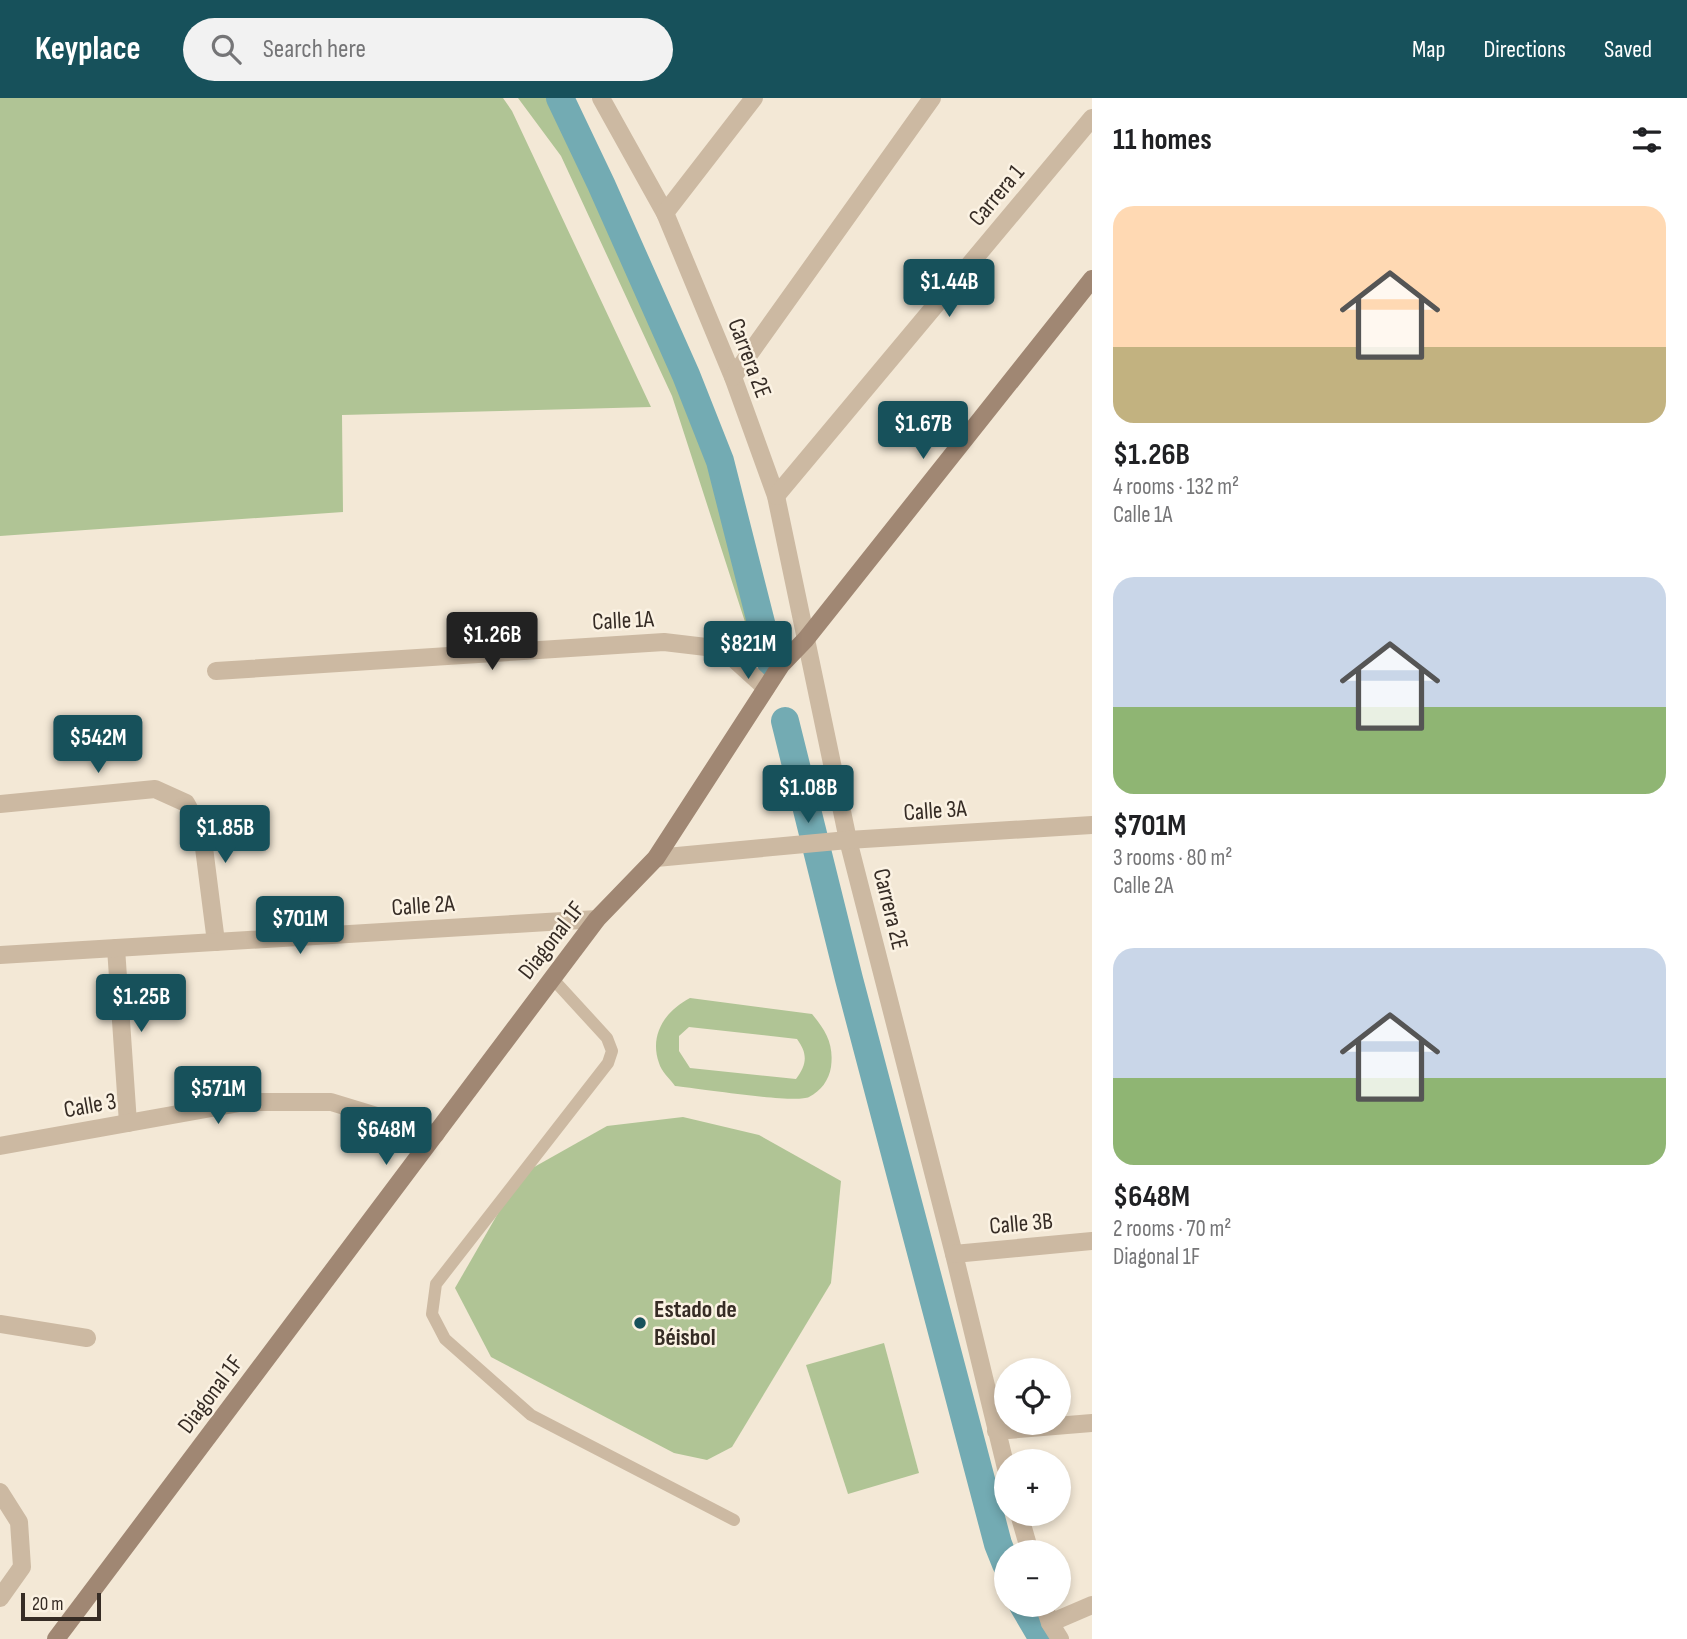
<!DOCTYPE html>
<meta charset="utf-8">
<style>
:root{--surface:#fff;--page:#f2f2f2;--text:#202124;--muted:#757577;--accent:#17515b}
body{margin:0;font-family:"Sofia Sans Condensed",sans-serif;background:var(--page);color:var(--text);height:100vh;display:flex;flex-direction:column;font-size:26px;white-space:nowrap}
*{box-sizing:border-box;margin:0}
p{font-size:23px;color:var(--muted)}
.icon{flex:none;width:38px;height:38px;fill:none;stroke:currentColor;stroke-width:2;stroke-linecap:round;stroke-linejoin:round}
.map{position:relative;flex:1;overflow:hidden}
.drawer{display:flex;flex-direction:column;background:var(--surface);width:595px}
.drawer>*{flex:none}
.buttons{position:absolute;left:994px;top:1260px;display:grid;gap:14px}
.buttons a{display:grid;place-items:center;width:77px;height:77px;border-radius:50%;background:var(--surface);box-shadow:0 4px 10px #0003;font-size:35px}
.scale{position:absolute;left:21px;bottom:18px;width:80px;box-sizing:border-box;padding-left:7px;border:4px solid #362c25;border-top:0;font-size:19px;line-height:24px;white-space:nowrap;color:#362c25;-webkit-text-stroke:5px #fbf2e3;paint-order:stroke}
.price{position:absolute;translate:-50% -60px;padding:0 16px;border-radius:7px;background:var(--accent);color:#fff;font-size:23px;line-height:46px;filter:drop-shadow(0 2px 4px #0008)}
.price::after{content:'';position:absolute;left:50%;top:42px;width:21px;height:16px;margin-left:-10px;background:inherit;clip-path:polygon(0 0,100% 0,50% 100%)}
.price.current{background:#222;color:#fff}
ul{padding:0;list-style:none}
li{display:grid;align-content:center;gap:14px;height:371px;padding:0 21px}
li span{display:grid;place-items:center;height:217px;border-radius:21px;color:#555}
li>.icon{margin-inline-start:auto}
span .icon{width:126px;height:126px;fill:#fffc;stroke-width:1}
li b{font-size:30px}
h2{display:flex;justify-content:space-between;align-items:center;height:84px;padding:0 21px;font-size:30px}
header{display:flex;align-items:center;gap:42px;box-sizing:border-box;height:98px;padding:0 35px;background:var(--accent);color:#fff}
header strong{font-size:33px}
nav{display:flex;gap:38px;margin-inline-start:auto;font-size:24px}
.search{width:490px;height:63px;background:var(--page);display:flex;align-items:center;gap:18px;box-sizing:border-box;padding:0 24px;border-radius:38px;color:var(--muted);font-size:26px}
main{display:flex;flex:1;min-height:0}
.map>svg:first-child{display:block}
.green{fill:#b0c495;fill-rule:evenodd}
.lines{fill:none;stroke-linecap:round;stroke-linejoin:round}
.canal{stroke:#73abb3;stroke-width:28}
.lane{stroke:#ccb9a2;stroke-width:12}
.street{stroke:#ccb9a2;stroke-width:18}
.secondary{stroke:#a08773;stroke-width:18}
.poi-dot{fill:#17515b;stroke:#fbf2e3;stroke-width:2.5}
.labels{text-anchor:middle;stroke-width:5;stroke-linejoin:round;paint-order:stroke}
.street-label{font-size:24px;fill:#362c25;stroke:#fbf2e3}
.poi-label{font-size:24px;font-weight:bold;fill:#362c25;stroke:#fbf2e3;text-anchor:start}
</style>
<header>
<strong>Keyplace</strong>
<div class="search"><svg class="icon" aria-label="search" viewBox="0 0 24 24"><circle cx="10" cy="10" r="6"/><path d="M15 15l6 6"/></svg>Search here</div>
<nav><a>Map</a><a>Directions</a><a>Saved</a></nav>
</header>
<main>
<div class="map">
<svg width="1092" height="1541" viewBox="0 0 1092 1541">
<rect width="100%" height="100%" fill="#f3e8d6"/>
<g class="green">
<path d="M0,0H503L512,13L651,309L342,317L343,414L0,438Z"/>
<path d="M518,0H568L736,381L780,549L757,561L672,298L561,58Z"/>
<path d="M690,900L812,916C826,933 834,946 831,969C829,982 821,993 809,999C795,1006 697,990 675,988C670,981 661,973 659,965C649,937 665,913 690,900ZM689,929L797,941C808,956 807,966 796,981L690,970L679,953V938Z"/>
<path d="M683,1019L759,1037L841,1083L831,1185L732,1349L707,1362L674,1355L491,1259L455,1190L520,1077L607,1028Z"/>
<path d="M884,1245L919,1375L848,1396L806,1267Z"/>
</g>
<g class="lines">
<g class="canal">
<path d="M560,0L601,86L686,277L720,363L772,568"/>
<path d="M785,623L849,881L998,1446L1006,1466"/>
<path d="M1023,1507L1043,1541"/>
</g>
<path class="lane" d="M552,880L607,940L612,953L608,965L436,1186L432,1216L445,1241L531,1317L734,1422"/>
<g class="street">
<path d="M601,0L665,115L733,279L776,398L848,742L954,1156L1006,1370"/>
<path d="M665,115L754,0"/>
<path d="M733,279L932,0"/>
<path d="M776,398L1092,20"/>
<path d="M216,573L664,544L723,551L766,590"/>
<path d="M0,706L155,691L186,705L202,734L216,844"/>
<path d="M656,760L848,742L1092,727"/>
<path d="M116,850L128,1025"/>
<path d="M0,857L597,821"/>
<path d="M0,1048L245,1004H331L436,1036"/>
<path d="M954,1156L1092,1143"/>
<path d="M0,1226L87,1240"/>
<path d="M996,1333L1092,1325"/>
<path d="M0,1394L19,1424L22,1469L0,1500"/>
<path d="M1019,1416L1030,1454"/>
<path d="M1044,1507L1050,1525L1060,1541"/>
<path d="M1050,1525L1092,1507"/>
</g>
<path class="secondary" d="M56,1541L597,821L656,760L781,567L806,541L1092,181"/>
</g>
<circle class="poi-dot" cx="640" cy="1225" r="7"/>
<g class="labels">
<g class="street-label">
<text transform="translate(996 97) rotate(-50)" y="8">Carrera 1</text>
<text transform="translate(750 260) rotate(69)" y="8">Carrera 2E</text>
<text transform="translate(623 522) rotate(-3)" y="8">Calle 1A</text>
<text transform="translate(935 712) rotate(-4)" y="8">Calle 3A</text>
<text transform="translate(423 807) rotate(-4)" y="8">Calle 2A</text>
<text transform="translate(891 811) rotate(76)" y="8">Carrera 2E</text>
<text transform="translate(551 842) rotate(-52)" y="8">Diagonal 1F</text>
<text transform="translate(90 1007) rotate(-10)" y="8">Calle 3</text>
<text transform="translate(1021 1125) rotate(-5)" y="8">Calle 3B</text>
<text transform="translate(210 1296) rotate(-53)" y="8">Diagonal 1F</text>
</g>
<g class="poi-label">
<text x="654" y="1219">Estado de<tspan x="654" dy="28">Béisbol</tspan></text>
</g>
</g>
</svg>
<div class="buttons">
<a><svg class="icon" aria-label="locate" viewBox="0 0 24 24"><circle cx="12" cy="12" r="6"/><path d="M12 2v4M12 18v4M2 12h4M18 12h4"/></svg></a>
<a>+</a>
<a>−</a>
</div>
<div class="scale">20 m</div>
<b class="price" style="left:949px;top:221px">$1.44B</b>
<b class="price" style="left:923px;top:363px">$1.67B</b>
<b class="price current" style="left:492px;top:574px">$1.26B</b>
<b class="price" style="left:748px;top:583px">$821M</b>
<b class="price" style="left:98px;top:677px">$542M</b>
<b class="price" style="left:808px;top:727px">$1.08B</b>
<b class="price" style="left:225px;top:767px">$1.85B</b>
<b class="price" style="left:300px;top:858px">$701M</b>
<b class="price" style="left:141px;top:936px">$1.25B</b>
<b class="price" style="left:218px;top:1028px">$571M</b>
<b class="price" style="left:386px;top:1069px">$648M</b>
</div>
<section class="drawer">
<h2>11 homes<svg class="icon" aria-label="filters" viewBox="0 0 24 24"><path d="M4 7h16M4 17h16"/><circle cx="9" cy="7" r="2"/><circle cx="15" cy="17" r="2"/></svg></h2>
<ul>
<li><span style="background:linear-gradient(#ffd9b3 65%,#c2b280 0)"><svg class="icon" aria-label="home" viewBox="0 0 24 24"><path d="M3 11l9-7 9 7M6 9v11h12V9"/></svg></span><div><b>$1.26B</b><p>4 rooms · 132 m²</p><p>Calle 1A</p></div></li>
<li><span style="background:linear-gradient(#c9d6e8 60%,#8fb573 0)"><svg class="icon" aria-label="home" viewBox="0 0 24 24"><path d="M3 11l9-7 9 7M6 9v11h12V9"/></svg></span><div><b>$701M</b><p>3 rooms · 80 m²</p><p>Calle 2A</p></div></li>
<li><span style="background:linear-gradient(#c9d6e8 60%,#8fb573 0)"><svg class="icon" aria-label="home" viewBox="0 0 24 24"><path d="M3 11l9-7 9 7M6 9v11h12V9"/></svg></span><div><b>$648M</b><p>2 rooms · 70 m²</p><p>Diagonal 1F</p></div></li>
</ul>
</section>
</main>
